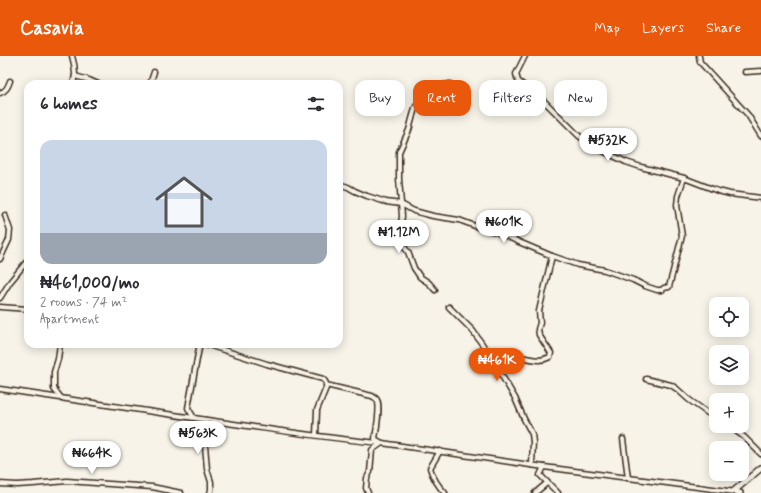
<!DOCTYPE html>
<meta charset="utf-8">
<style>
:root{--surface:#fff;--page:#f7f7f7;--text:#2b2b33;--muted:#7c7c81;--line:#e1e1e2;--accent:#ea580c}
body{margin:0;font-family:Mynerve,sans-serif;background:var(--page);color:var(--text);height:100vh;display:flex;flex-direction:column;font-size:15px;white-space:nowrap}
*{box-sizing:border-box;margin:0}
p{font-size:13px;color:var(--muted)}
.icon{flex:none;width:22px;height:22px;fill:none;stroke:currentColor;stroke-width:2;stroke-linecap:round;stroke-linejoin:round}
.map{position:relative;flex:1;overflow:hidden}
.panel{position:absolute;left:24px;top:24px;width:319px;height:268px;display:flex;flex-direction:column;background:var(--surface);border-radius:12px;box-shadow:0 2px 10px #0003}
.panel>*{flex:none}
.guide{position:absolute;left:355px;top:24px;width:346px;height:36px;display:flex;gap:8px}
.fabs{position:absolute;left:709px;top:241px;display:grid;gap:8px}
.fabs a{display:grid;place-items:center;width:40px;height:40px;border-radius:8px;background:var(--surface);box-shadow:0 2px 10px #0003;font-size:20px}
.price{position:absolute;translate:-50% -34px;padding:0 9px;border-radius:14px;background:#fff;color:#222;font-size:13px;line-height:26px;filter:drop-shadow(0 1px 2px #0008)}
.price::after{content:'';position:absolute;left:50%;top:24px;width:12px;height:9px;margin-left:-6px;background:inherit;clip-path:polygon(0 0,100% 0,50% 100%)}
.price.selected{background:var(--accent);color:#fff}
ul{padding:0;list-style:none}
li{display:grid;align-content:center;gap:8px;height:212px;padding:0 16px}
li+li{border-top:1px solid var(--line)}
li span{display:grid;place-items:center;height:124px;border-radius:12px;color:#555}
li>.icon{margin-inline-start:auto}
span .icon{width:72px;height:72px;fill:#fffc;stroke-width:1}
li b{font-size:17px}
h2{display:flex;justify-content:space-between;align-items:center;height:48px;padding:0 16px;font-size:17px}
.pill{padding:0 14px;border-radius:12px;background:var(--surface);box-shadow:0 2px 10px #0003;font-size:14px;line-height:36px}
.pill.selected{background:var(--accent);color:#fff}
header{display:flex;align-items:center;gap:24px;box-sizing:border-box;height:56px;padding:0 20px;background:var(--accent);color:#fff}
header strong{font-size:19px}
nav{display:flex;gap:22px;margin-inline-start:auto;font-size:14px}
.map>svg:first-child{display:block}
.lines{fill:none;stroke-linecap:round;stroke-linejoin:round}
.minor-casing{stroke:#3b2a1e;stroke-width:7}
.tertiary-casing{stroke:#3b2a1e;stroke-width:8}
.minor{stroke:#f7f3e8;stroke-width:4}
.tertiary{stroke:#f7f3e8;stroke-width:5}
</style>
<header>
<strong>Casavia</strong>
<nav><a>Map</a><a>Layers</a><a>Share</a></nav>
</header>
<div class="map">
<svg width="761" height="437" viewBox="0 0 761 437">
<rect width="100%" height="100%" fill="#f7f3e8"/>
<filter id="ink" filterUnits="userSpaceOnUse"><feTurbulence type="fractalNoise" baseFrequency=".025" numOctaves="2"/><feDisplacementMap in="SourceGraphic" scale="8" xChannelSelector="R" yChannelSelector="G"/><feConvolveMatrix kernelMatrix="1 2 1 2 8 2 1 2 1" color-interpolation-filters="sRGB"/></filter>
<g filter="url(#ink)">
<g class="lines">
<g class="minor-casing">
<g id="minor">
<path d="M72,0C74,6 75,12 75,18C75,21 73,24 74,28"/>
<path d="M525,0L516,18L518,25L543,44L579,80L597,92L626,106L641,111L684,122L718,135L730,138L761,142"/>
<path d="M699,0L700,6L748,59L761,80"/>
<path d="M745,16L761,15"/>
<path d="M75,20L89,24L98,28"/>
<path d="M150,28L154,16"/>
<path d="M0,37C6,35 8,31 10,25"/>
<path d="M339,128L348,131L355,135L367,140L386,146L401,148L414,155L433,160L459,164L475,170L497,176L519,186L552,200L578,209L605,214L633,224L645,230L657,234H662L664,232L669,231L682,180L677,149L678,140L684,122"/>
<path d="M0,203L9,184L10,174L5,159"/>
<path d="M435,234L429,227L420,221L414,212L408,196L402,188L400,176L402,160L399,123V96L409,74L415,52L418,47L435,38L444,29L450,28L455,31L460,38"/>
<path d="M0,242L10,226L28,204"/>
<path d="M0,251L28,253"/>
<path d="M449,251L473,275L489,298L515,342L524,363L532,378L533,386L532,409"/>
<path d="M60,288L58,303L54,316V333L62,343"/>
<path d="M205,288L267,308L323,323C326,326 327,328 326,332L317,354L316,379"/>
<path d="M495,308C501,304 511,300 519,301C531,302 538,307 550,301L551,297L539,279L538,273L540,267L539,255L552,200"/>
<path d="M646,323L671,329L677,333L688,343L716,363"/>
<path d="M326,329L372,340C374,341 376,342 377,344C381,350 376,375 375,383L382,387L372,394L370,416L367,422L366,432L368,437"/>
<path d="M0,333C78,345 156,357 234,368C283,375 332,383 382,387L544,411L736,436"/>
<path d="M194,362L188,352L199,292L198,288"/>
<path d="M205,364V389L207,413L211,426V434L210,437"/>
<path d="M729,370L744,381L761,398"/>
<path d="M623,383L628,422"/>
<path d="M440,395L430,412C433,422 438,430 445,437"/>
<path d="M544,411L540,419L558,437"/>
<path d="M0,428L17,429L33,428L67,425L152,431L181,437"/>
<path d="M535,437L547,427"/>
</g>
</g>
<g class="tertiary-casing">
<path id="tertiary" d="M740,437L734,435L761,412"/>
</g>
<use href="#minor" class="minor"/>
<use href="#tertiary" class="tertiary"/>
</g>
</g>
</svg>
<div class="fabs">
<a><svg class="icon" aria-label="locate" viewBox="0 0 24 24"><circle cx="12" cy="12" r="6"/><path d="M12 2v4M12 18v4M2 12h4M18 12h4"/></svg></a>
<a><svg class="icon" aria-label="layers" viewBox="0 0 24 24"><path d="M12 4l9 5-9 5-9-5zM3 14l9 5 9-5"/></svg></a>
<a>+</a>
<a>−</a>
</div>
<b class="price" style="left:608px;top:106px">₦532K</b>
<b class="price" style="left:504px;top:188px">₦601K</b>
<b class="price" style="left:399px;top:198px">₦1.12M</b>
<b class="price selected" style="left:497px;top:326px">₦461K</b>
<b class="price" style="left:198px;top:399px">₦563K</b>
<b class="price" style="left:92px;top:419px">₦664K</b>
<div class="guide">
<a class="pill">Buy</a>
<a class="pill selected">Rent</a>
<a class="pill">Filters</a>
<a class="pill">New</a>
</div>
<section class="panel">
<h2>6 homes<svg class="icon" aria-label="filters" viewBox="0 0 24 24"><path d="M4 7h16M4 17h16"/><circle cx="9" cy="7" r="2"/><circle cx="15" cy="17" r="2"/></svg></h2>
<ul>
<li><span style="background:linear-gradient(#c9d6e8 75%,#9aa5b1 0)"><svg class="icon" aria-label="home" viewBox="0 0 24 24"><path d="M3 11l9-7 9 7M6 9v11h12V9"/></svg></span><div><b>₦461,000/mo</b><p>2 rooms · 74 m²</p><p>Apartment</p></div></li>
</ul>
</section>
</div>
